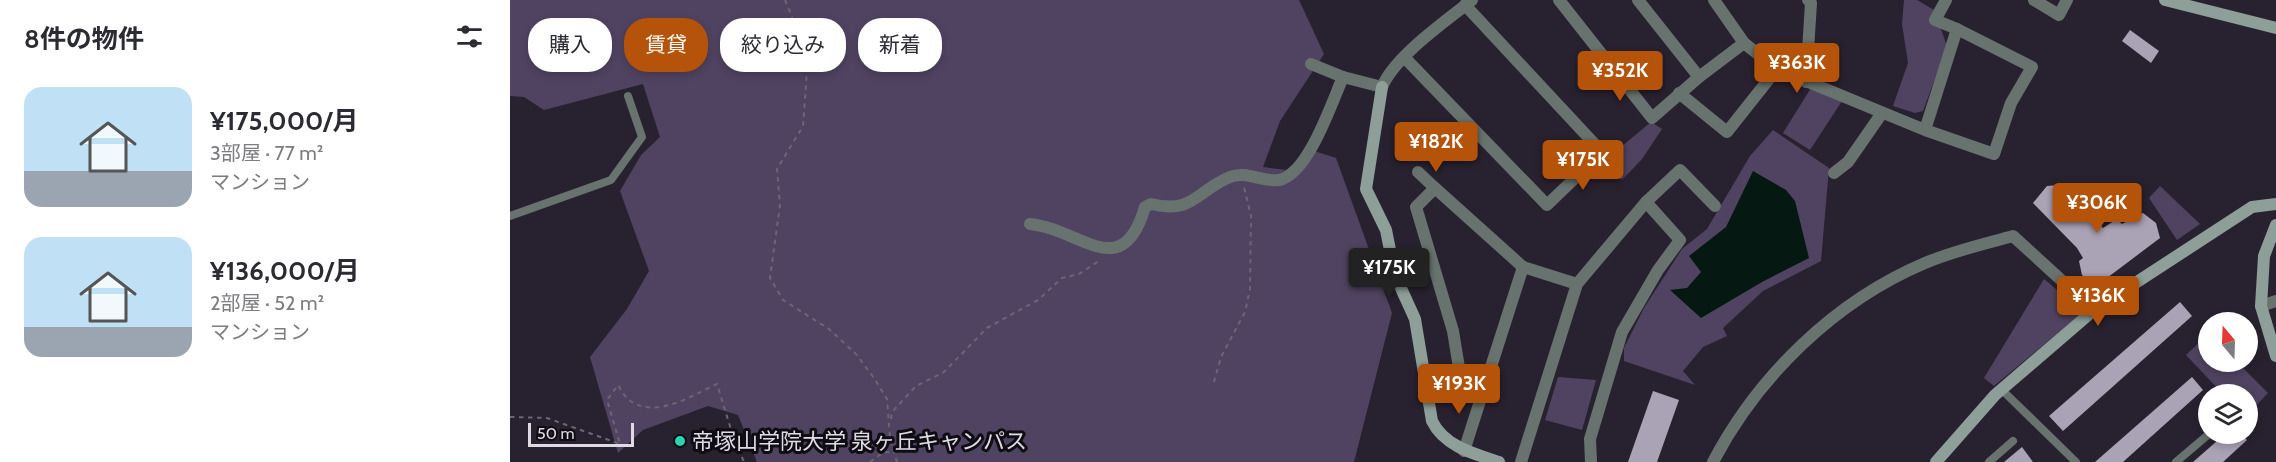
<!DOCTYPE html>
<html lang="ja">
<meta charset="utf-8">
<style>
:root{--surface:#fff;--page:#f7f7f7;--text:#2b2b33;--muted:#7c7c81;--accent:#b45309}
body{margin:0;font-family:Cabin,"Noto Sans JP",sans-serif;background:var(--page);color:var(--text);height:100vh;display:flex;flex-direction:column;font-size:22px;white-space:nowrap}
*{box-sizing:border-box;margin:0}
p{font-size:20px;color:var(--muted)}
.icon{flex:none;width:33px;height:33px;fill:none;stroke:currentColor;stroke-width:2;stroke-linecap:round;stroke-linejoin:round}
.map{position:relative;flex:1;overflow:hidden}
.panel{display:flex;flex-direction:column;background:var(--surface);width:510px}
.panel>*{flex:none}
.guide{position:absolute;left:18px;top:18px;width:570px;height:54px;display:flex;gap:12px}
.needle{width:39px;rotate:341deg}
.tools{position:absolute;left:1688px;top:312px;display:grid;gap:12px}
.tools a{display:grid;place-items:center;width:60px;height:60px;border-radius:50%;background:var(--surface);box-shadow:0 3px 9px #0003;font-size:30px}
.scale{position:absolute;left:18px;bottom:15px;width:106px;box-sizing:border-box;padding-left:6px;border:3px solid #dfdbe5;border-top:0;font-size:16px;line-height:21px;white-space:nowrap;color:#dfdbe5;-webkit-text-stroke:4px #0f0d13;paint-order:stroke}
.price{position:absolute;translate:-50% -51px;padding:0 14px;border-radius:6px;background:var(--accent);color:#fff;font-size:20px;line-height:39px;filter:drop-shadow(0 2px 3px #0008)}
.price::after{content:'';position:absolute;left:50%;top:36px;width:18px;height:14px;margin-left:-9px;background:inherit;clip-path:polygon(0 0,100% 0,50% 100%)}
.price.selected{background:#222;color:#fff}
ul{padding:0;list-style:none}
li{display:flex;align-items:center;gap:18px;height:150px;padding:0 24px}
li span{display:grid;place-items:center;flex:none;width:168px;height:120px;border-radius:18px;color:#555}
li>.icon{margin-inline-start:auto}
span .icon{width:72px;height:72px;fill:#fffc;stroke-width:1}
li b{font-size:26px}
h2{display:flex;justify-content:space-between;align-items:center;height:72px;padding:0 24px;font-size:26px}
.pill{padding:0 21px;border-radius:24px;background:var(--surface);box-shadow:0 3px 9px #0003;font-size:21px;line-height:54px}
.pill.selected{background:var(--accent);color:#fff}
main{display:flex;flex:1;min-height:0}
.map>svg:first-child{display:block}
.green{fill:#504361}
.water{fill:#051812}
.building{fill:#aaa2b5}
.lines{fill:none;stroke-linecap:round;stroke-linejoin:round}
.path{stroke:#6c6673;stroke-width:2;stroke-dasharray:4.5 4.5;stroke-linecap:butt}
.lane{stroke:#68726e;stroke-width:8}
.street{stroke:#68726e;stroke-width:12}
.secondary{stroke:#8e9e98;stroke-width:12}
.poi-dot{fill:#28d5ad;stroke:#0f0d13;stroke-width:2}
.labels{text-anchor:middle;stroke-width:6;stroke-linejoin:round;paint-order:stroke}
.poi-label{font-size:22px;fill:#dfdbe5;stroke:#0f0d13;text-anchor:start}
</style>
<main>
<section class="panel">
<h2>8件の物件<svg class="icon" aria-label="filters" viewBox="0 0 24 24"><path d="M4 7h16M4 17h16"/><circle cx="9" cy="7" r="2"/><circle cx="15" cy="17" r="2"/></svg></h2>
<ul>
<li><span style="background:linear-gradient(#bfe0f5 70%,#9aa5b1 0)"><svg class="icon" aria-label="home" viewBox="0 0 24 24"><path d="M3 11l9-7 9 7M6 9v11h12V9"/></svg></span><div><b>¥175,000/月</b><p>3部屋 · 77 m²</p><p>マンション</p></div></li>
<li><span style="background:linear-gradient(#bfe0f5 75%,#9aa5b1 0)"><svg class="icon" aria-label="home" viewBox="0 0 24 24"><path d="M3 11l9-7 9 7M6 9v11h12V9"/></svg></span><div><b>¥136,000/月</b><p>2部屋 · 52 m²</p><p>マンション</p></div></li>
</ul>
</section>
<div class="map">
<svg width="1766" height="462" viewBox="0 0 1766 462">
<rect width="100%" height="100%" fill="#282230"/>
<g class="green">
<path d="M0,0H789L814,54L770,121L753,167L776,170L801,150L826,158L882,313L844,462H247L228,415L198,406L133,430L108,453L80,357L117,309L139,271L110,191L131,155L150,137L133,84L34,110L14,97L0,96Z"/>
<path d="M1394,0H1407L1424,10L1437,46L1413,111L1405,113L1383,106L1398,63L1392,24Z"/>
<path d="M1301,88L1332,101L1300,150L1273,133Z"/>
<path d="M1141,122L1152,129L1132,159L1112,180L1093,162Z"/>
<path d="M1263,130L1319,168L1311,261L1253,291L1213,328L1217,336L1193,347L1173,371L1185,385L1114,361V348L1134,308L1172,249L1197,229L1240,156Z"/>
<path d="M1650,186L1690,224L1667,240L1639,198Z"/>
<path d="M1534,279L1573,312L1484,386L1474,378Z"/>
<path d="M1698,334V362H1727L1758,393L1737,415V394H1713L1676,355Z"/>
<path d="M1048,377L1086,380L1072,430L1035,420Z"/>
</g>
<path class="water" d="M1243,171L1276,190L1285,201L1299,258L1252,282L1191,318L1160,290L1177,288L1191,272L1179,256L1216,227Z"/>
<g class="building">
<path d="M1620,30L1649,51L1641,63L1612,41Z"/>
<path d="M1550,185L1593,228L1607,219L1612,224L1633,213L1646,223L1650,238L1585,287L1572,275L1569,261L1573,258L1567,248L1523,203L1537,186Z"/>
<path d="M1670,302L1682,316L1553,431L1539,416Z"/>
<path d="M1682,377L1693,390L1613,462H1585Z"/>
<path d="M1143,391L1169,400L1147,462H1118Z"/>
<path d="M1715,434H1731L1737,440L1713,462H1683Z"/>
<path d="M1512,447L1523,462H1494Z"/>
</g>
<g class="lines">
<g class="path">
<path d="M275,0L298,56L293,126L267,169L270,205L260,278L273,300L319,329L346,354L364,378L377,399L380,438L387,462"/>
<path d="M704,382L711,357L735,312L740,289L741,216L734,187"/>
<path d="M0,417L37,418L110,444L97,400L108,385C111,390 115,397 119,400C145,420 183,395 207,384L223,436L234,462"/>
<path d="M381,419L382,412L406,386L434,372L477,328L528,300L552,278L569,274L589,261"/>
<path d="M360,462L374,452L383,453"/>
</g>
<g class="lane">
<path d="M0,216L101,180L132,137L118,96"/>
<path d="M1491,389L1566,462"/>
<path d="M1479,462L1503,441"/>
<path d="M1666,462L1699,434"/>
</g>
<g class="street">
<path d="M1049,0L1142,118L1189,77"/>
<path d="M1128,0L1189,77L1234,43"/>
<path d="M1204,0L1234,43L1267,69L1415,130L1484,154L1501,103L1522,67L1447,29L1415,130"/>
<path d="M1436,0L1425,20L1447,29"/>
<path d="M1524,0L1549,15L1557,0"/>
<path d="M894,57L1037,205L1092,152L955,5"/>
<path d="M801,64L833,77L872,87C885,56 935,22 962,0"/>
<path d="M1296,82L1301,3L1298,0"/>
<path d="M1169,93L1217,132L1267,69"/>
<path d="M908,172L925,188"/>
<path d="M1324,173L1338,162L1372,113"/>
<path d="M520,224C571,229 612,285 635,207L641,204C684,214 686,191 720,177C736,170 753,183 769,180C798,175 822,102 833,77"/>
<path d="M1013,267L1067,284"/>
<path d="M1751,306L1766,301"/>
<path d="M954,451L1013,267L925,188L906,207L943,331L951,380L974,389"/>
<path d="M1011,462L1067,284L1136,202"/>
<path d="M1081,462L1080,439L1112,332L1148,270L1170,240L1136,202L1170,170L1205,206"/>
<path d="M1203,462C1248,376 1325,301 1415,263C1443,251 1474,244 1503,236L1584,310"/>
</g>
<g class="secondary">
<path d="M1655,0L1766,28"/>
<path d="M872,87L856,189L876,230L885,275L905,319L922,421C934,446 964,454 989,462"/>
<path d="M1766,225L1754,256L1751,306L1766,356"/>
<path d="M1426,462L1485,395L1584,310L1742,207L1766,204"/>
</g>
</g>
<circle class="poi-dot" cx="170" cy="441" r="6"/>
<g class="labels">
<g class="poi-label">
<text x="182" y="449">帝塚山学院大学 泉ヶ丘キャンパス</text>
</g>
</g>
</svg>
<div class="tools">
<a><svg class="needle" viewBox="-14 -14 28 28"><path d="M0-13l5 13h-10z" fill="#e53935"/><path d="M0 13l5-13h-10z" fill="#7c7c81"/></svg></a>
<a><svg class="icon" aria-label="layers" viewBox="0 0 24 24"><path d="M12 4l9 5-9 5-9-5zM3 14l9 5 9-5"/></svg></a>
</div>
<div class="scale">50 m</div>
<b class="price" style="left:1287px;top:94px">¥363K</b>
<b class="price" style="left:1110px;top:102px">¥352K</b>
<b class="price" style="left:926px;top:173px">¥182K</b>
<b class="price" style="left:1073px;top:191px">¥175K</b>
<b class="price" style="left:1587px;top:234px">¥306K</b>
<b class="price selected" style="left:879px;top:299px">¥175K</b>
<b class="price" style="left:1588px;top:327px">¥136K</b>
<b class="price" style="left:949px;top:415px">¥193K</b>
<div class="guide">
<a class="pill">購入</a>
<a class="pill selected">賃貸</a>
<a class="pill">絞り込み</a>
<a class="pill">新着</a>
</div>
</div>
</main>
